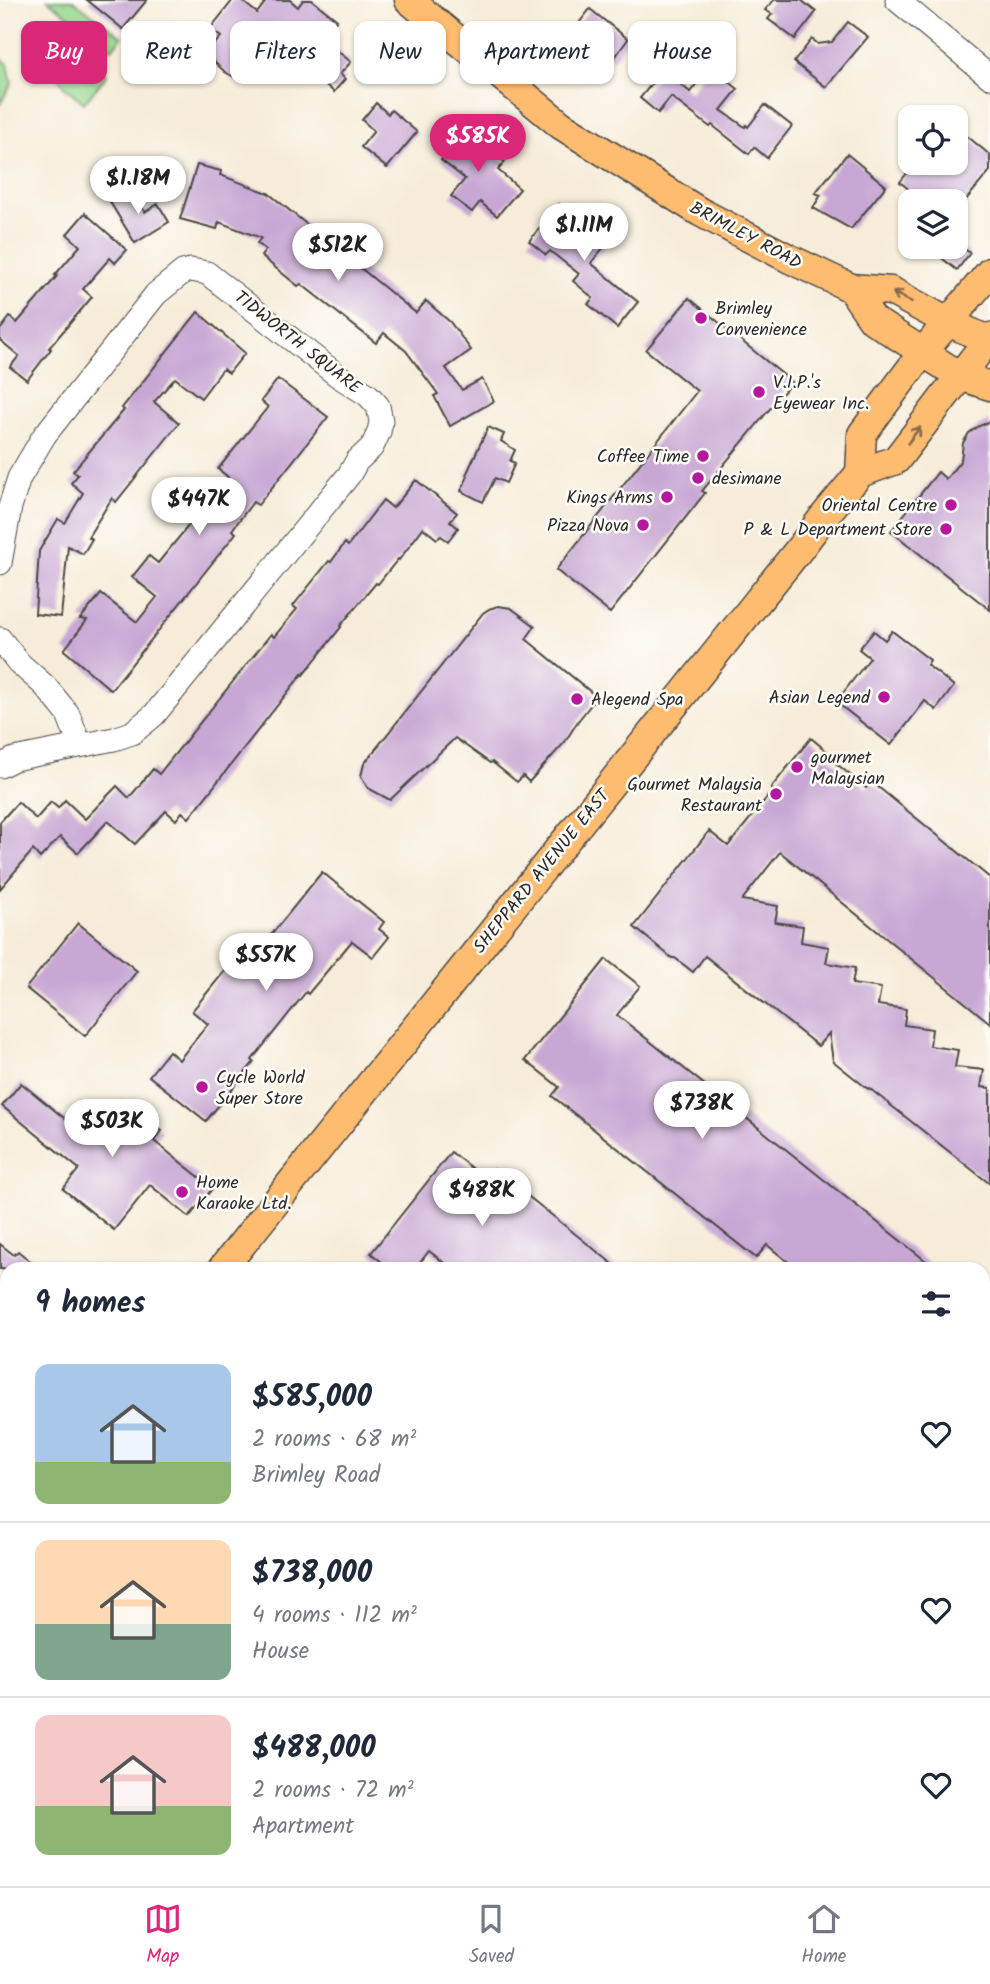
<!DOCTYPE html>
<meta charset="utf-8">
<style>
:root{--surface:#fff;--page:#f6f6f7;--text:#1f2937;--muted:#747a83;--line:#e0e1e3;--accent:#db2777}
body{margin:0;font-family:Kalam,sans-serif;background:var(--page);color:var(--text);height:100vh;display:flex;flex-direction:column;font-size:26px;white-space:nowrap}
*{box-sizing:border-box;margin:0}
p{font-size:23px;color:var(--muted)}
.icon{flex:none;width:38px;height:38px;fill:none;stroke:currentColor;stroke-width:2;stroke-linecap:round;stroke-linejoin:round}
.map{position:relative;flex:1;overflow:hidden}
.side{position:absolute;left:0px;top:1262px;width:990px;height:625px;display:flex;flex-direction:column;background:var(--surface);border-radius:21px 21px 0 0;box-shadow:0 2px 5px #0004}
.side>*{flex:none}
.top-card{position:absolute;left:21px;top:21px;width:948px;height:63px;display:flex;gap:14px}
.fabs{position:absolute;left:898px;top:105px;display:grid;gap:14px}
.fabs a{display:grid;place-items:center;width:70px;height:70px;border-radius:14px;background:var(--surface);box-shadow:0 2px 5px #0004;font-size:35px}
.price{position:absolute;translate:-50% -60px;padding:0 16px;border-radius:24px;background:#fff;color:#222;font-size:23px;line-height:46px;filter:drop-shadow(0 2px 4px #0008)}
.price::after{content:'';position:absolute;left:50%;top:42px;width:21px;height:16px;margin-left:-10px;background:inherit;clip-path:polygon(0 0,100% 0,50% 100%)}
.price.active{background:var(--accent);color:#fff}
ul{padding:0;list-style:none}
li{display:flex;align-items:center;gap:21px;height:175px;padding:0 35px}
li+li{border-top:2px solid var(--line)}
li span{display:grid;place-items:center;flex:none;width:196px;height:140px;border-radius:14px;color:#555}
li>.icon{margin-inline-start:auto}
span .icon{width:84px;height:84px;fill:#fffc;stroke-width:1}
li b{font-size:30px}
h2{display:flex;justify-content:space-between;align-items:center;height:84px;padding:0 35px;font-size:30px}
.tag{padding:0 24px;border-radius:14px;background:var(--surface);box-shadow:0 2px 5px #0004;font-size:24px;line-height:63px}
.tag.active{background:var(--accent);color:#fff}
.dock{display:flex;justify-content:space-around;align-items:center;height:98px;border-top:2px solid var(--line);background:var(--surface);font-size:19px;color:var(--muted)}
.dock a{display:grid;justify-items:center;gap:4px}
.dock .active{color:var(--accent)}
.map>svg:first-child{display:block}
.green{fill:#96d88f;stroke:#60825d;stroke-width:2}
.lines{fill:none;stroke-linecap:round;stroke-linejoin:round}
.stream{stroke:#5ea1d2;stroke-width:6}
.building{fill:#c8a7d4}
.minor-casing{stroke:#4a4845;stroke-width:25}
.major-casing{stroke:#4a4845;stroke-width:31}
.minor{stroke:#fff;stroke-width:23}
.major{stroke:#febc70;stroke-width:28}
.rail-casing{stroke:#2b2b2b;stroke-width:8}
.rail{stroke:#fdfcf7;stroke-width:5;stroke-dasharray:16;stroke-linecap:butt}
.oneway{stroke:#8a6c4a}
.poi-dot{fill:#b5179e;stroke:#fdfcf7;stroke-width:2.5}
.labels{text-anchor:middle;stroke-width:5;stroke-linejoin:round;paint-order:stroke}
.street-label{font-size:18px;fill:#2b2b2b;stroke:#fdfcf7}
.poi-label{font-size:18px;fill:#2b2b2b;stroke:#fdfcf7;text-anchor:start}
</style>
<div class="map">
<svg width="990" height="1886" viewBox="0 0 990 1886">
<rect width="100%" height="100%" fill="#fdfcf7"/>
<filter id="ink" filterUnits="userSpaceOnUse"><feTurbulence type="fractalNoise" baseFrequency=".0143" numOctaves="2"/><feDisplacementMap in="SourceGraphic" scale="14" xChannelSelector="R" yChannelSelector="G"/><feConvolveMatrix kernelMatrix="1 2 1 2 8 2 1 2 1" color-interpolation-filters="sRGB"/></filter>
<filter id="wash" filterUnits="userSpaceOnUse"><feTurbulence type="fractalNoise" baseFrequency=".00686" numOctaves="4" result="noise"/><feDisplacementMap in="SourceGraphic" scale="28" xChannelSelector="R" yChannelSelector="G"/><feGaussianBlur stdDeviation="1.57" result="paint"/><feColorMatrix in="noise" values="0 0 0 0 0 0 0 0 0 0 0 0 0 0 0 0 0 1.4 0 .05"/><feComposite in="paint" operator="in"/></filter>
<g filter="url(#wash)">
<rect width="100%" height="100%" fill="#f7ecd9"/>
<g class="green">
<path d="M48,0H73L122,37L112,49Z"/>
<path d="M81,32L106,52L98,66L107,75L84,103L64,86L53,70Z"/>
<path d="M0,57L8,64L12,83L0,104Z"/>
</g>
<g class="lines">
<path class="stream" d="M627,1886L633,1880"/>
</g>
<g id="blocks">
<g class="building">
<path d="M87,0H147L123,29Z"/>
<path d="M233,0H241L257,13L267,0H290L298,7L303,0H312L337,20L322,38L351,62L340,74L345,79L334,92L313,74L315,71L269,33L234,77L225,72L209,57V50L221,37L210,29Z"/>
<path d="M774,0H801L816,12L795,39L768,19L772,14L765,10Z"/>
<path d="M590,9L628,39L613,60L582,35L584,33L576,27Z"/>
<path d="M848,22L868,37L826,87L794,62L812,39L818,44L832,42Z"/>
<path d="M710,67L738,89L721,110L745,127L746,125L748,127L765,105L792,126L767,158L754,147L749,154L712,125L710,127L671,97L658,113L640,98L663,70L690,92Z"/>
<path d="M376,103L388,114L391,110L417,132L387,168L361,147L374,131L362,120Z"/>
<path d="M457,123L505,162L498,170L520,189L497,216L480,202L472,212L451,196L465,179L441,160L456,142L448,135Z"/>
<path d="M956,127L990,155V171L965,201H923L900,182L915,163H956Z"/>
<path d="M847,154L886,186L851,229L813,208L821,195L815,193Z"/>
<path d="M197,165L221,171L220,175L268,193L416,313L426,301L450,322L471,350L446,368L462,390L482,379L494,401L450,426L434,396L438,394L406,351L384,333L376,343L301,284L298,286L261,256L266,250L257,243L261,238L219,222L217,229L180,219Z"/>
<path d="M130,189L145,212L158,204L169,222L135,243L110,202Z"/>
<path d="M559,204L607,243L591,263L638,302L617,328L588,304L593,298L573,281L579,274L550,251L546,255L529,241Z"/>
<path d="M85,213L127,250L115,263L110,258L83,289L92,297L49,348L51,349L27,380L10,367L19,356L0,340V330L10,317L17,323L57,276L55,275L80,246L67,234Z"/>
<path d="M945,247H962L970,253L957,270L938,255Z"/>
<path d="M689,298L792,382L702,491L705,493L610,613L556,570L697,391L646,350Z"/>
<path d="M198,312L245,353L229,373L223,369L201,398L175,378L154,402L179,423L116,502L112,498L88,537L92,539L83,554L68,546L61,617L35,614L39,551L58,519L65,523L83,493L71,483L78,475L73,471L124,410L122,408Z"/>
<path d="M278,379L328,417L258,505L253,502L232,530L236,533L111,690L64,650L87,620L80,619L101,594L137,622L157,597L132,577L149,556L158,563L228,477L218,469L268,407L261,401Z"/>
<path d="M990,421V610L891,531L938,472L946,479L961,460L963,443L969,433L979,426Z"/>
<path d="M488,427L504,434L501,441L515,450L510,461L515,463L506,483L495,478L483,502L461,491L468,476L466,475Z"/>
<path d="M416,480L457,513L450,521L458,528L448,541L441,536L437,539L423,528L399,560L398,559L378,584L376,583L340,626L341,627L303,675L302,674L189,818L182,812L176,820L166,811L135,844L108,821L78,853L60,837L40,858L33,850L0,889V822L18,802L36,819L51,802L58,808L65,800L85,819L117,786L129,798L153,769L159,774L271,634L274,637L297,609L293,606L329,561L331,562L345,543L348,546L383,500L393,508Z"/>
<path d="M498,606L511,608L535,626L526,639L597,697L578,721L565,742L529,782L523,776L517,782L492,762L490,763L455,738L390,800L368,788L361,776L364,764L483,613L489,609Z"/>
<path d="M874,631L885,640L892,631L930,660L927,665L954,686L936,710L925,701L891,745L836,702L870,658L859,649Z"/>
<path d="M811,738L829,753L827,756L866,788L872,782L990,878V1023L780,852L742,900L778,906L775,922L803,926L801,942L829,947L826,963L855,968L852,984L881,988L878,1005L906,1009L904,1025L932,1029L930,1046L958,1050L955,1067L984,1070L981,1087L990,1088V1184L869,1088L868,1089L833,1061L829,1033L818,1046L705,956L693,972L675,958H672L634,927L709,831L728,846L773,790L771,788Z"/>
<path d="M322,872L384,922L379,929L389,937L373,957L352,941L308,994L306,992L252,1060L254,1062L206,1121L149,1076L169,1051L179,1060L208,1024L192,1011L232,962L243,970Z"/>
<path d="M78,923L137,971L85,1036L26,988Z"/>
<path d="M606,959L640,986L617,1015L936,1269H797L767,1245L756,1258L552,1096L559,1087L525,1060Z"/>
<path d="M21,1083L90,1139L122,1099L162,1131L154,1141L213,1188L189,1217L150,1185L114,1230L63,1189L79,1169L2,1106Z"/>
<path d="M451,1152L485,1179L494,1169L619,1269H452L429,1251L415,1269H390L371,1253Z"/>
<path d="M0,1244L14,1255L18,1251L40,1269H0Z"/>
</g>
</g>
</g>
<g filter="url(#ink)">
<use href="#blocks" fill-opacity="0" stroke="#4a4845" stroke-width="2"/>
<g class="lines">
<g class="minor-casing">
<g id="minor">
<path d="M897,0L990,77"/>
<path d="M0,563L10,507L19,478L44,436L156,294L183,272L191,270L207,273L337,375L368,395L378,406L381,421L379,432L372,447L357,461L349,475L154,715L132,733L114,739L14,759L0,766"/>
<path d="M0,639L19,663L45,686L60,704L68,714L80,745"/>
<path d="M0,1376L7,1381"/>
</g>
</g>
<g class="major-casing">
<g id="major">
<path d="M409,0L561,125L700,212L790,259L851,288L891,291L948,322L990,341"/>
<path d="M851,288L873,320L960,376L990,386"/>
<path d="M860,473L862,434L923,352L990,272"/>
<path d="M222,1269L801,547L821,520L860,473L896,460L990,337"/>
<path d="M0,1545L7,1536"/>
</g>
</g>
<use href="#minor" class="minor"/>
<use href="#major" class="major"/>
<g class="rail-casing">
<g id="rail">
<path d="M984,1766L990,1749"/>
<path d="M984,1798L990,1781"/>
<path d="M937,1886L940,1880"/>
<path d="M949,1886L952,1880"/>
</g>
</g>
<use href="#rail" class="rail"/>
</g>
<defs><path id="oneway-shaft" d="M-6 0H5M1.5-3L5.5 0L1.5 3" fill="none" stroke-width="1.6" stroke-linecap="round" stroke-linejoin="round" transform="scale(1.75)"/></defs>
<g class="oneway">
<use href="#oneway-shaft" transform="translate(902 297) rotate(-152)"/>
<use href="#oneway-shaft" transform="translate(914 435) rotate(-53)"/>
</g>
</g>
<g class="poi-dot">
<circle cx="701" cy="318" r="7"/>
<circle cx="759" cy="392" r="7"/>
<circle cx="703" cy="456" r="7"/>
<circle cx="698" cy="478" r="7"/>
<circle cx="667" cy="497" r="7"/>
<circle cx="951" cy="505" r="7"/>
<circle cx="643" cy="525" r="7"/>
<circle cx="946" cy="529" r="7"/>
<circle cx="884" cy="697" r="7"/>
<circle cx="577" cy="699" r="7"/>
<circle cx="797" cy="767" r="7"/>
<circle cx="776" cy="794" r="7"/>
<circle cx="202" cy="1087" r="7"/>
<circle cx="182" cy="1192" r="7"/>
</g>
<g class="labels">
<g class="street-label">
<text transform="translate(746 235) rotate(28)" y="6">BRIMLEY ROAD</text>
<text transform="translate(298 342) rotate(38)" y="6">TIDWORTH SQUARE</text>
<text transform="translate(541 871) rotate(-51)" y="6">SHEPPARD AVENUE EAST</text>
</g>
<g class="poi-label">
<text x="715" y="314">Brimley<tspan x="715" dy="21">Convenience</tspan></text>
<text x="773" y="388">V.I.P.'s<tspan x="773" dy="21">Eyewear Inc.</tspan></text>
<text x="689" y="462" text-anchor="end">Coffee Time</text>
<text x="712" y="484">desimane</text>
<text x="653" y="503" text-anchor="end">Kings Arms</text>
<text x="937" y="511" text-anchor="end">Oriental Centre</text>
<text x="629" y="531" text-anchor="end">Pizza Nova</text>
<text x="932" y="535" text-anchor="end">P &amp; L Department Store</text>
<text x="870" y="703" text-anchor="end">Asian Legend</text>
<text x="591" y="705">Alegend Spa</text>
<text x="811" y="763">gourmet<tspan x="811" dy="21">Malaysian</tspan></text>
<text x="762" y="790" text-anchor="end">Gourmet Malaysia<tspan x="762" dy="21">Restaurant</tspan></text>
<text x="216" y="1083">Cycle World<tspan x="216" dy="21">Super Store</tspan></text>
<text x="196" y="1188">Home<tspan x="196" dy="21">Karaoke Ltd.</tspan></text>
</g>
</g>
</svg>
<div class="fabs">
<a><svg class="icon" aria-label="locate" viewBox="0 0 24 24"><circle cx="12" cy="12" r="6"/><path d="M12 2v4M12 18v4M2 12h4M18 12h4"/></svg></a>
<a><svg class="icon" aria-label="layers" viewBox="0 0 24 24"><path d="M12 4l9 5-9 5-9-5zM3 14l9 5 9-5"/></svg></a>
</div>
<b class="price active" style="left:478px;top:174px">$585K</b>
<b class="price" style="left:138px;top:216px">$1.18M</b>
<b class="price" style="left:584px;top:263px">$1.11M</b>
<b class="price" style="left:338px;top:283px">$512K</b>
<b class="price" style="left:199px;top:537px">$447K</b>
<b class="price" style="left:266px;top:993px">$557K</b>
<b class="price" style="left:702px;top:1141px">$738K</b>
<b class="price" style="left:112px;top:1159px">$503K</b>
<b class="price" style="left:482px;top:1228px">$488K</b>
<div class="top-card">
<a class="tag active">Buy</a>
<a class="tag">Rent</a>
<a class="tag">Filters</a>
<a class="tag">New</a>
<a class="tag">Apartment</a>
<a class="tag">House</a>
</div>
<section class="side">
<h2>9 homes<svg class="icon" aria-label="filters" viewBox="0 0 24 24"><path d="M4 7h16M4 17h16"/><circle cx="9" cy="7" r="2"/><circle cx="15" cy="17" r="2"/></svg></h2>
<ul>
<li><span style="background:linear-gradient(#a9c7e8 70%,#8fb573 0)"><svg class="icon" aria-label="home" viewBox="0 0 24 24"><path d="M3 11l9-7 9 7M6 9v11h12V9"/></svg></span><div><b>$585,000</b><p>2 rooms · 68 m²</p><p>Brimley Road</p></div><svg class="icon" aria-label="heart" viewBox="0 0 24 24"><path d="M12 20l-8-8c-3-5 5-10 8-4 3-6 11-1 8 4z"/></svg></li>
<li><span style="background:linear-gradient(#ffd9b3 60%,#7fa58c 0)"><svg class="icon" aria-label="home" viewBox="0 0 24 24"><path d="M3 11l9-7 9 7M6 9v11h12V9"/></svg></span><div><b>$738,000</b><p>4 rooms · 112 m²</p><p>House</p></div><svg class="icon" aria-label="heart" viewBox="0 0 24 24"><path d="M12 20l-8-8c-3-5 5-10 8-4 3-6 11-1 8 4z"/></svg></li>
<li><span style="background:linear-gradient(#f6c9c9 65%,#8fb573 0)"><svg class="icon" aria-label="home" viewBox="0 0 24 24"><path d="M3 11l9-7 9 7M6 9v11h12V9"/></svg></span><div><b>$488,000</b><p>2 rooms · 72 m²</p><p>Apartment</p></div><svg class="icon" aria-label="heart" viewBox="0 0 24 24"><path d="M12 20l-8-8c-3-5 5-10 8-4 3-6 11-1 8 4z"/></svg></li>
</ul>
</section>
</div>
<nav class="dock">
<a class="active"><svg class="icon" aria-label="map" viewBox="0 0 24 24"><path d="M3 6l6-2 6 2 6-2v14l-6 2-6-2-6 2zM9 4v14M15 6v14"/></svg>Map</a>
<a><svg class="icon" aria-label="saved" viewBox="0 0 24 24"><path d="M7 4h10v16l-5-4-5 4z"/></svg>Saved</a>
<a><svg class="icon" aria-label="home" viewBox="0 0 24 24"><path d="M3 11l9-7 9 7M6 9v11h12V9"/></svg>Home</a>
</nav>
